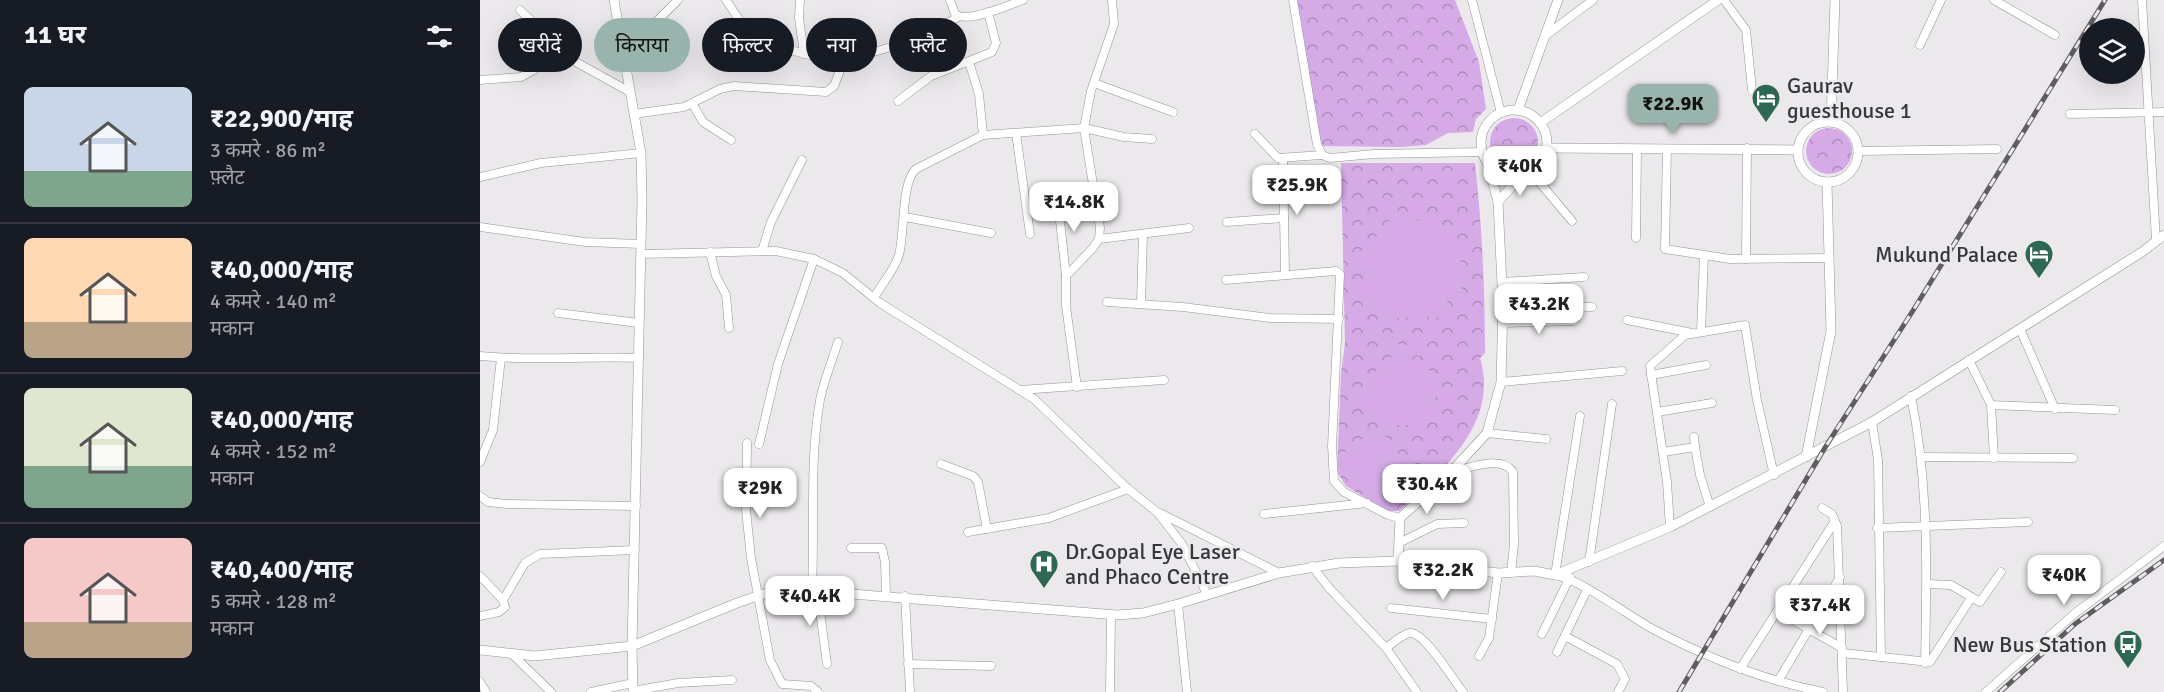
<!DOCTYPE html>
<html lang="hi">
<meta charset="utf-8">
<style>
:root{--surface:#171b24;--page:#20242c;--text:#f1f3f6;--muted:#9ea1a6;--line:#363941;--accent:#99b4ac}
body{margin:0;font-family:Signika,"Noto Sans Devanagari",sans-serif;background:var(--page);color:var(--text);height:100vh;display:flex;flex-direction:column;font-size:22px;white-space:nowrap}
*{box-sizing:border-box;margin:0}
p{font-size:20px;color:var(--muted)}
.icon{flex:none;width:33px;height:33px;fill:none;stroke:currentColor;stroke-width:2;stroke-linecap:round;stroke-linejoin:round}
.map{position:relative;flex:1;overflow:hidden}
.sheet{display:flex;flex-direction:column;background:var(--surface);width:480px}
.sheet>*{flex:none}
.guide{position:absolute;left:18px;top:18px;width:570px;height:54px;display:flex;gap:12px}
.tools{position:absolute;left:1599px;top:18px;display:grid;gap:12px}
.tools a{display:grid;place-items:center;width:66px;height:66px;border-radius:50%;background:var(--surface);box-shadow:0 6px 24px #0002;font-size:30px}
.price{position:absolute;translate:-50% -51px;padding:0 14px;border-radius:12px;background:#fff;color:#222;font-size:20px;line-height:39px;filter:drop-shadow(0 2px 3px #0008)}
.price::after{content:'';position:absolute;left:50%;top:36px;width:18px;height:14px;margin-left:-9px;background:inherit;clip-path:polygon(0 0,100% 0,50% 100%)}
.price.current{background:var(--accent);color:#111}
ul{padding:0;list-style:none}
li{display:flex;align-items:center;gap:18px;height:150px;padding:0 24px}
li+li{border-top:2px solid var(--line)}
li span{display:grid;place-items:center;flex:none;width:168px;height:120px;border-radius:9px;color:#555}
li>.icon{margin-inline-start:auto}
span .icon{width:72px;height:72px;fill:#fffc;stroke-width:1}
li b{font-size:26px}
h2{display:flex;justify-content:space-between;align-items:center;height:72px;padding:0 24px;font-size:26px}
.chip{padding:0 21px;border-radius:27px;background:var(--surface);box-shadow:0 6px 24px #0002;font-size:21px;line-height:54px}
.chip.current{background:var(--accent);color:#111}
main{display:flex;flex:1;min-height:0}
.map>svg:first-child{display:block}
.park{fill:url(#park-crowns)}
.pitch{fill:#d5aae7}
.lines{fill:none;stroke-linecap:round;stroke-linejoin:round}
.minor-casing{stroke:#959296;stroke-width:9}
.tertiary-casing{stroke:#959296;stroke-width:10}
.minor{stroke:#fff;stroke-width:8}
.tertiary{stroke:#fff;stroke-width:9}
.rail-casing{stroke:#5f5d60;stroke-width:5}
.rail{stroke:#ece9ed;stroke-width:3;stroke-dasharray:9;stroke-linecap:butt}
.labels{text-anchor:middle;stroke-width:5;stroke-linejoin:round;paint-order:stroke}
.poi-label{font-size:22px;fill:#373638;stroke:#ece9ed;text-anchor:start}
</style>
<main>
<section class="sheet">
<h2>11 घर<svg class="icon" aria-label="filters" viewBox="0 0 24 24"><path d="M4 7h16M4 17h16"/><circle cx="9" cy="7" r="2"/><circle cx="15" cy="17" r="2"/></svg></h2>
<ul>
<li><span style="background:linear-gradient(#c9d6e8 70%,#7fa58c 0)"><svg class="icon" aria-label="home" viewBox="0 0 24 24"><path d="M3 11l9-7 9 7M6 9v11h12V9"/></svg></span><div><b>₹22,900/माह</b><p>3 कमरे · 86 m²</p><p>फ़्लैट</p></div></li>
<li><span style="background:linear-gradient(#ffd9b3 70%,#b9a48a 0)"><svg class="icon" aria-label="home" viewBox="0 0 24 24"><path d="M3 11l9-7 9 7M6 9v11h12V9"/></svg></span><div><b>₹40,000/माह</b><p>4 कमरे · 140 m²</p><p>मकान</p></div></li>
<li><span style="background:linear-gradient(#dfe7d0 65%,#7fa58c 0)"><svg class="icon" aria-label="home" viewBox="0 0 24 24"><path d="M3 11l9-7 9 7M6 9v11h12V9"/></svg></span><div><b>₹40,000/माह</b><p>4 कमरे · 152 m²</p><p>मकान</p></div></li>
<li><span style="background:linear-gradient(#f6c9c9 70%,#b9a48a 0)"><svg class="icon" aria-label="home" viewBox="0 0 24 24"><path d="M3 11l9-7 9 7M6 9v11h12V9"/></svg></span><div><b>₹40,400/माह</b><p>5 कमरे · 128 m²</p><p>मकान</p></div></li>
</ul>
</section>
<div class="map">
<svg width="1684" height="692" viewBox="0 0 1684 692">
<defs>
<pattern id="park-crowns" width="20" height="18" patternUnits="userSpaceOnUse" patternTransform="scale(1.5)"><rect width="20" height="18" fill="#d5aae7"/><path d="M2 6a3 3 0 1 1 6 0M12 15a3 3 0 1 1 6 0" fill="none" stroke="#ae8bbc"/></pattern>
</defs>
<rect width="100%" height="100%" fill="#ece9ed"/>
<g class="park">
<path d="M816,0H975L999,62L1006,109L996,119L993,132L968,133L946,145L920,147L841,146Z"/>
<circle cx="1034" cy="142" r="24"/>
<circle cx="1349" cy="151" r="23"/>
<path d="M861,163H995C1002,226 1005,289 1005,353L1000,358C1020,423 962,471 919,511H908L866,486L857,472L861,373L865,343Z"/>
</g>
<g class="pitch">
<path d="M911,218L944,221L949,218L974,246L981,245L984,250L980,255L982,292H976L958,312L957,318L951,320L948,316L917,318L912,322L907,320L908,314L889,294H883L880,288L885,285L884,256L881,253L883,247H888Z"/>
<path d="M900,343L942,346L941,356L931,355V360L938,359L944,362L943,365L957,377L959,383L956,387L955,412H949L937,425H907L902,422L903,417L893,406L888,404L886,399L889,392L894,393L895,384L889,376L891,371L895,372L908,362L909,357L922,358V354L900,352Z"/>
<path d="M902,434L914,442L922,465L935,472L928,483L924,481L921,485L915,482L898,486L892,483L889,487L875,478L865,450L869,443Z"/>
</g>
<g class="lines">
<g class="minor-casing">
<g id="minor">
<path d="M246,0L262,24L298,47L365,64"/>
<path d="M320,0L319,18L324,54"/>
<path d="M470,0L475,14C487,24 529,5 543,0"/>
<path d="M813,0L837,144L842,155L850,158L894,154L1002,152"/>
<path d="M992,0L1021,113"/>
<path d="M1244,0L1266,30L1272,90"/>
<path d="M1514,0L1575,35"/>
<path d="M1662,0L1676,240"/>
<path d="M40,10L94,61L150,92"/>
<path d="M1065,36L1113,0"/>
<path d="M142,45L171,27L198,0"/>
<path d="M1440,45L1461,0"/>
<path d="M489,62L499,94L503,135"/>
<path d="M0,80L41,77L84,53"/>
<path d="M614,83L693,112"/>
<path d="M418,101L451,76L512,52L516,43L508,12"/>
<path d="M212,103L223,122L251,140"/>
<path d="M154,114L204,107L240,89L254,86L346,92L354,86L361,68L373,58L439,39L478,17"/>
<path d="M1590,114L1684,112"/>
<path d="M536,133L550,234"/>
<path d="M775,134L798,158L842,155"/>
<path d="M1187,149L1185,249L1250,259L1349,258"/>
<path d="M1378,151L1517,149"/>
<path d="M803,158L805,274"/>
<path d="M1050,171L1092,221"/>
<path d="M0,177L61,163L161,153"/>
<path d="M577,193L586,276"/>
<path d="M425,217L511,233"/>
<path d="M747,222L804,218"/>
<path d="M0,227L105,242L161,244"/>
<path d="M1156,238L1157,150"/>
<path d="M619,239L709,228"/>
<path d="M282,251L291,222L322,160"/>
<path d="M230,252L236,276L246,295L249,328"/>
<path d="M161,254L296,251L334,259L363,273L400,303L554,399L648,489L677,512L702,544L727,594"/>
<path d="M1266,259L1267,148"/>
<path d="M746,280L856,271L860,274L852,446L854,481L864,492L908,515L920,518"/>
<path d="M1022,282L1104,277"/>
<path d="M395,296C402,284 415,269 419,255C425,232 421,182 436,169L503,135L604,128L644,137L672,139"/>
<path d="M627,302L703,307L790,318L859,319"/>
<path d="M661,303L663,234"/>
<path d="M1023,305L1112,307"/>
<path d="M78,313L159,323"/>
<path d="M1147,320L1212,333"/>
<path d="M1023,323L1094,321"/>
<path d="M1540,329L1575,409"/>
<path d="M1221,332L1224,256"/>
<path d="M0,356C53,361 106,356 159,358"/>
<path d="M1489,360L1511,405L1514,458"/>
<path d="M1171,375L1226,365"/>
<path d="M1021,382L1142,371"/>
<path d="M597,387L586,306V276L612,249L619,239L620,228L604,128L611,91L634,24L632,0"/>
<path d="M540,390L684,380"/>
<path d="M1431,396C1449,484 1447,573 1445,663"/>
<path d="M1511,405L1635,410"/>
<path d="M1177,412L1232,403"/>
<path d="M1100,416L1075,575C1100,579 1146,614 1171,628C1225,657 1283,680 1343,692"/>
<path d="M1392,422L1398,460L1401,657"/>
<path d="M1007,433L1066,439"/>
<path d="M267,443L266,510L271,558L290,660L302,684L331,686L338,692"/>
<path d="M279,444L298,364L334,259"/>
<path d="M1215,447L1220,475L1230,507"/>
<path d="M1183,452L1215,447L1214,437"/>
<path d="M1442,457L1593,458"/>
<path d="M0,462L13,430L21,358"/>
<path d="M461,464L493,476L498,482L507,529"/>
<path d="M971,472C988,469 1021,454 1033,472L1034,544L1031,573"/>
<path d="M0,496L8,502L27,504L156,506"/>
<path d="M1342,508L1352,514L1357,526L1363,692"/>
<path d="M680,513L799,573"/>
<path d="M784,514L887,503"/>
<path d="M1190,527L1187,482L1170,366L1205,335L1265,325L1277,400L1294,475"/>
<path d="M1397,528L1548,522"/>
<path d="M488,532L569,518L648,489"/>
<path d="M919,543L957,524L984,523"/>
<path d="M371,548H402L405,562L406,595"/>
<path d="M1109,562L1132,404"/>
<path d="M832,566L850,589L906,648L937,692"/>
<path d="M0,576L23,600L25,607L19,612L0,616"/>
<path d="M1447,584L1471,585L1500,602L1521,572"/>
<path d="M332,589C335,526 329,462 340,400C344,380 352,361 358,342"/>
<path d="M337,589L347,664"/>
<path d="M425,596L430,692"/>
<path d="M23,600L45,563L60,554L155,550"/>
<path d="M698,604L707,692"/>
<path d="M911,608L1012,619"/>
<path d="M1297,611L1362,648"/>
<path d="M1062,634L1090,577"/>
<path d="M1085,636L1137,664L1145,679L1138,692"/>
<path d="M906,648C912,644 922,634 930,633C944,631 974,681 983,692"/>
<path d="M1077,652L1107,590"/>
<path d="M1362,653L1450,662L1491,598"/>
<path d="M34,656L71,692"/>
<path d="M999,656L1009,638L1018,573"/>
<path d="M428,664L511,666"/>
<path d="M1260,669L1355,521"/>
<path d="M1298,681L1360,577"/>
<path d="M0,682L6,692"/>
<path d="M153,691L198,683L252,680"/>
<path d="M111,692L153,683"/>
<path d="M630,692L631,615"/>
<path d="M1506,692L1594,614L1684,546"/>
</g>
</g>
<g class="tertiary-casing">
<g id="tertiary">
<path d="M134,0L161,153L162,200L152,646L153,692"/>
<path d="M1038,110L1078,0"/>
<circle cx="1034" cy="143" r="33"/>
<path d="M1351,121L1355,0"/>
<circle cx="1348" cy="152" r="30"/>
<path d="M1060,123L1238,0"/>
<path d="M1066,148L1318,150"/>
<path d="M1018,202L1042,175"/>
<path d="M1326,457L1351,331L1347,182"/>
<path d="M918,561L920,518L971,472L1007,433L1021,382L1023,305L1018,202L1007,161"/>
<path d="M0,650L55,656L152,646L257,603L286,593L309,589L637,615L663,613L698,604L799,573L859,563L918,561L1018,573L1054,571L1075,575L1190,527L1392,422L1662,252L1684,235"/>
</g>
</g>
<use href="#minor" class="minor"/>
<use href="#tertiary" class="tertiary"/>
<g class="rail-casing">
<g id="rail">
<path d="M1199,692L1346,446L1434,309L1625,0"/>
<path d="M1520,692L1595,624L1684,560"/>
</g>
</g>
<use href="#rail" class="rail"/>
</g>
<defs>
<g id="hotel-pin" transform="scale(1.5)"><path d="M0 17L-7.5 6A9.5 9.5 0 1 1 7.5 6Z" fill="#2e6852" stroke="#ece9ed"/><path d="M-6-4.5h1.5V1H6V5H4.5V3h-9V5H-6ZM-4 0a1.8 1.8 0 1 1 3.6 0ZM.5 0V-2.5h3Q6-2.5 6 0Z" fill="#fff"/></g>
<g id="hospital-pin" transform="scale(1.5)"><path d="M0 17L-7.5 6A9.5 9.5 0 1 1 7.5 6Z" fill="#2e6852" stroke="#ece9ed"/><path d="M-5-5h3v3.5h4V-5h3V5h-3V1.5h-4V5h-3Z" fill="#fff"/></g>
<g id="bus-pin" transform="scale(1.5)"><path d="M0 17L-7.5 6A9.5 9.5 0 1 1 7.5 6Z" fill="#2e6852" stroke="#ece9ed"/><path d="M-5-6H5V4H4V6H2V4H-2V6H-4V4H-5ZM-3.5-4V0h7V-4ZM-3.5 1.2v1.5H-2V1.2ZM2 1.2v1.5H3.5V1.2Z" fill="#fff"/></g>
</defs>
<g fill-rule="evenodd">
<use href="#hotel-pin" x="1286" y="98"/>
<use href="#hotel-pin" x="1559" y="254"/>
<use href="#hospital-pin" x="564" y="564"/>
<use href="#bus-pin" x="1648" y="644"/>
</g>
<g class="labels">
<g class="poi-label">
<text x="1307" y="93">Gaurav<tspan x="1307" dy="25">guesthouse 1</tspan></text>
<text x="1538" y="262" text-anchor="end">Mukund Palace</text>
<text x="585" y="559">Dr.Gopal Eye Laser<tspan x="585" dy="25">and Phaco Centre</tspan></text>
<text x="1627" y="652" text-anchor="end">New Bus Station</text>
</g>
</g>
</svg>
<div class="tools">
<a><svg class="icon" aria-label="layers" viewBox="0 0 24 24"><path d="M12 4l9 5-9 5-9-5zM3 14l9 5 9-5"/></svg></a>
</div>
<b class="price current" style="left:1193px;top:135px">₹22.9K</b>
<b class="price" style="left:1040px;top:197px">₹40K</b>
<b class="price" style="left:817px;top:216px">₹25.9K</b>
<b class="price" style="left:594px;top:233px">₹14.8K</b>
<b class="price" style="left:1059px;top:335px">₹43.2K</b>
<b class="price" style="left:947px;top:515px">₹30.4K</b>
<b class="price" style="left:280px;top:519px">₹29K</b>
<b class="price" style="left:963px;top:601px">₹32.2K</b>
<b class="price" style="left:1584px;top:606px">₹40K</b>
<b class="price" style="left:330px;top:627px">₹40.4K</b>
<b class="price" style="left:1340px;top:636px">₹37.4K</b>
<div class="guide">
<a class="chip">खरीदें</a>
<a class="chip current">किराया</a>
<a class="chip">फ़िल्टर</a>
<a class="chip">नया</a>
<a class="chip">फ़्लैट</a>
</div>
</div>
</main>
